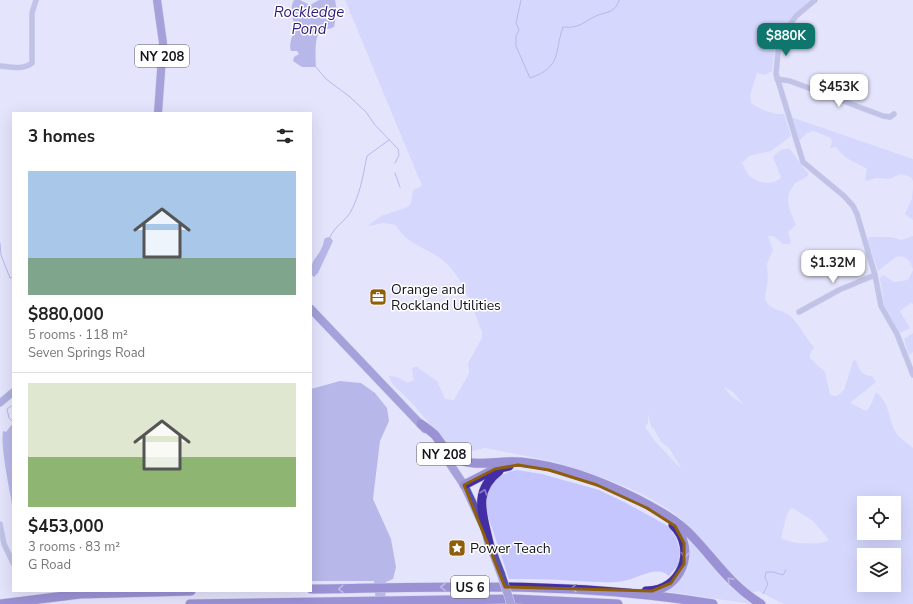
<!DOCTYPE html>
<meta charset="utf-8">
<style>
:root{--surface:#fff;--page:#f2f2f2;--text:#222;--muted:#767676;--line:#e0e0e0;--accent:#0f766e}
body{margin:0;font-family:"Nunito Sans",sans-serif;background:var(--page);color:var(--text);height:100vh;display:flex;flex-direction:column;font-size:15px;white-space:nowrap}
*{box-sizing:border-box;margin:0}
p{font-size:13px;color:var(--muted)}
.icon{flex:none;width:22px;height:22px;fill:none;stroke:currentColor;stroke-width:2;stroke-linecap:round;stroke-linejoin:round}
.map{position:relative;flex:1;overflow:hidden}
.panel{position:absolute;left:12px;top:112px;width:300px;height:480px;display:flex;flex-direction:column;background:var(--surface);border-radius:0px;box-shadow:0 4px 16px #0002}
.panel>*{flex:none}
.fabs{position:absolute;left:857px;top:496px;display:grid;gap:8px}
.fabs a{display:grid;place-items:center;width:44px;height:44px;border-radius:0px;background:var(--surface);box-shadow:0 4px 16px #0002;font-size:20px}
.price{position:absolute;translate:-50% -34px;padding:0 9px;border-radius:8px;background:#fff;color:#222;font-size:13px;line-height:26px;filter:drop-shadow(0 1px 2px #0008)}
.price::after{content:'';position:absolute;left:50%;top:24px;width:12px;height:9px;margin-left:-6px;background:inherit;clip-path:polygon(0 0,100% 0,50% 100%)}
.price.selected{background:var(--accent);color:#fff}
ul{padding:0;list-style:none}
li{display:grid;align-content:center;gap:8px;height:212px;padding:0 16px}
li+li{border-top:1px solid var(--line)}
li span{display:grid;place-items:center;height:124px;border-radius:0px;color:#555}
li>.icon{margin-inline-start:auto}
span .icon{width:72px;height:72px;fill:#fffc;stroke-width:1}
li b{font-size:17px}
h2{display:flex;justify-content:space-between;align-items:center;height:48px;padding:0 16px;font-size:17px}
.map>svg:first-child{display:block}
.green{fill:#c4c6fd;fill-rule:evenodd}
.water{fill:#8180d0}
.pier{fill:#e4e5fd}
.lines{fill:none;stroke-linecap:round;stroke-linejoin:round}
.stream{stroke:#8180d0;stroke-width:1}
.street-casing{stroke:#bfbfd4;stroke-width:6}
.secondary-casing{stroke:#bfbfd4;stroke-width:8}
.primary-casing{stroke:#bfbfd4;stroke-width:9}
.highway-casing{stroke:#bfbfd4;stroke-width:10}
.street{stroke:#9697ce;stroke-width:5}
.secondary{stroke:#706ebe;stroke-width:7}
.primary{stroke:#574eb2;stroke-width:8}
.highway{stroke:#442ea6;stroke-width:9}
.primary-bridge-casing{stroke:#bfbfd4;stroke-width:9;stroke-linecap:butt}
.primary-bridge{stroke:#574eb2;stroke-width:8}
.oneway{stroke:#8f82ca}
.marked{fill:none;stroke:#8e5e09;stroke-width:3;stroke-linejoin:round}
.labels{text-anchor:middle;stroke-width:3;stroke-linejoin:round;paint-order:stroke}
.shield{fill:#fff;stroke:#5a5a60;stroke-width:1}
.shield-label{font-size:13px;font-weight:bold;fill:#14141c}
.poi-label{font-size:14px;fill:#14141c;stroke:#fff;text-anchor:start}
.water-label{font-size:15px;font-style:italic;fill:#2f1b7a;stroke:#fff}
</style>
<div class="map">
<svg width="913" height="604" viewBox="0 0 913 604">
<rect width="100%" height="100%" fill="#e4e5fd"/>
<g class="green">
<path d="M345,0H810C784,22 775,37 772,71L765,75L757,73L750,95L751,103C760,109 773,115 784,114L791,136L771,151L749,156L742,163C744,166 746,171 748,174C756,183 773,187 781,177L780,175L773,157C778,151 782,148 790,149L809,175C805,179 798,180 794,185C782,198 791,212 796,225L788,232L791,242L789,244H783L773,236H768L773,250L767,264L768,279L765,298C768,310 780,309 789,315C799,323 805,338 814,347L810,354V358L825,372L830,395L837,396L844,390L853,361L856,360C858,368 862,376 872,376L876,382L850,403L866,411C872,405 873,399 876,392L877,393C890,403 888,419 896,433C900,439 908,443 913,448V604H784L758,591L752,593L729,572L681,519L668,509L642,494L612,481L555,462L485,448L472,451L462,447L455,449C438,437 420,410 404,395C398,389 391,385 389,376L397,377L408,383L414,380L412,369L414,367H417L437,381L445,399L454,400L469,373L468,363L482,338V332C473,309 464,280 446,263C430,248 407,246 396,225L383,223L369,226L370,224L381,216L408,207L411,203L413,190L422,186ZM724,387L733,392L744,405L731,396ZM648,414L651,426L654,429L661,442L669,448L681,468L679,467L655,441L645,427L648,423ZM864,503H894V533H864ZM793,508L813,521L829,540C820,546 789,544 781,538L786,517L790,509ZM864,555H894V585H864Z"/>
<path d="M791,117L913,159V181L911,177L900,174L890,179L876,178L867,181L865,180L867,169C852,159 848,163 836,147L830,148L832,143L831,138L814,131L807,133L799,141Z"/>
<path d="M913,187V220L905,214L912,198Z"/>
<path d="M913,236V304L911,303L900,311L910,328L900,333L884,305L880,278L883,275L894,282L908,280L913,270C911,261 906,255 896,257L878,271L867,239L870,237H891L901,240Z"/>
<path d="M913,333V352L909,355L904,339Z"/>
<path d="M517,470L542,474L599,490L626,503L668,526L676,538L680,551L678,565L669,576C657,564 637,579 623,581C607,584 590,581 574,581C552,579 531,579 509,579L486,510C484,489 496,473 517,470Z"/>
<path d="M687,537L729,586L751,604L663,591C685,580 695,562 687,537Z"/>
</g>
<g class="water">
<path d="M294,0H300L310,5L319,0H335L337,11L334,27C329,29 321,30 319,34C314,40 316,59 316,67H302L293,61L294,57L299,54L297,51H291C288,44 294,34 294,25C293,17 289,8 294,0Z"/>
<path d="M330,237L333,241L318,273L314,277L311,275C311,257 317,260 322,247C324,244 323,241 325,238Z"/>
<path d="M340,381L361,383L375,393L387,408L389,421L380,441L373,499L391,539L396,567L393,579L386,582L385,604H376L374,581H311V389Z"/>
<path d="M13,423V510C10,491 0,446 3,431L6,432Z"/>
</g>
<path class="pier" d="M289,591H302V600H291Z"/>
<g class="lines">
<g class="stream">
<path d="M521,0L516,23L519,30L516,36V46L530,78C562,67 554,53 563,27C580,29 584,21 598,15C608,12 616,12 619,0"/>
<path d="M316,67L326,79L350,97L366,112L375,125L398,149L399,155L395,163"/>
<path d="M395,173L400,187"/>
<path d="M330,237C335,226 344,222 350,213C360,195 363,176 367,156L389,140"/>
<path d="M0,243L1,255L10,278L13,277"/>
<path d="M13,405L7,409L9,418L13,422"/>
<path d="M763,594L768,584L765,578L766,572H773L783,575L786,570"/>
</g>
<g class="street-casing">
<g id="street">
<path d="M815,0L796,16L788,27L778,52L776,74L803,162L844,196L853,206L857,214L875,275L881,306L897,334L913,375"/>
<path d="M0,66C11,67 23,70 32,63V13L36,0"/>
<path d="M777,79L790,81L883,116L890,117L894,114"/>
<path d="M799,312L839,290L875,275"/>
<path d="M0,524L4,544L13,563"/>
</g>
</g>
<g class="secondary-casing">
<path id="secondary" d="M0,403L13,392"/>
</g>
<g class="primary-casing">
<g id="primary">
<path d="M157,0L163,43L158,113"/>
<path d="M311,309L425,429"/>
<path d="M438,446L464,485L482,523"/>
<path d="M487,537L501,574"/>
</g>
</g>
<g class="highway-casing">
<g id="highway">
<path d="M421,424C425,427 431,431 435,435C442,444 447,454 458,459C476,468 501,460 521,462C561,466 601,481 637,499C656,509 677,520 692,536C715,560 731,586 761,604"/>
<path d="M464,485L495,469L509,466"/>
<path d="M489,543C483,515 472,492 499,471"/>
<path d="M311,589C445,587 580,581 713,604"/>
<path d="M646,591C681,592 698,549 673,525"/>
<path d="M0,604L80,594L191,591"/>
<path d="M190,604L514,599L618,604"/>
</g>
</g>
<use href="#street" class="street"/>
<use href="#secondary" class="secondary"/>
<use href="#primary" class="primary"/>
<use href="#highway" class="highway"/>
<g class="primary-bridge-casing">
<path id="primary-bridge" d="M501,574L511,604"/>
</g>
<use href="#primary-bridge" class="primary-bridge"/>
</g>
<defs><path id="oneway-chevron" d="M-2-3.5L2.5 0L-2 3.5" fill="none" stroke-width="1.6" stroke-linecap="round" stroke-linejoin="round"/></defs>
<g class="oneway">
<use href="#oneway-chevron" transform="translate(484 492) rotate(-71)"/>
<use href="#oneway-chevron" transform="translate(685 555) rotate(94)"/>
<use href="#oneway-chevron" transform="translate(730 580) rotate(-134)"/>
<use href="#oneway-chevron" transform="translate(443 587) rotate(179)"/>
<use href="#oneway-chevron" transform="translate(574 588) rotate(-177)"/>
<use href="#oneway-chevron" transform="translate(341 589) rotate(179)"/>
</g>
<path d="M0 0H913V604H0ZM518,465L549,470L597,485L647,508L675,526L684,543V564L671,583L652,591L505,587L464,485L495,469Z" fill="#e4e5fd" fill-opacity=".55" fill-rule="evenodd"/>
<path class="marked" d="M518,465L549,470L597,485L647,508L675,526L684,543V564L671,583L652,591L505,587L464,485L495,469Z"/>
<defs>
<g id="office-square" transform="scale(0.9)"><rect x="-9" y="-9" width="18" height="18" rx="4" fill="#8e5e09" stroke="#fff"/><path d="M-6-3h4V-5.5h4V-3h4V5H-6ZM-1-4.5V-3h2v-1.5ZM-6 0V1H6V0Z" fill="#fff"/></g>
<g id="sight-square" transform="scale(0.9)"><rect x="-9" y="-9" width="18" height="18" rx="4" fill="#8e5e09" stroke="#fff"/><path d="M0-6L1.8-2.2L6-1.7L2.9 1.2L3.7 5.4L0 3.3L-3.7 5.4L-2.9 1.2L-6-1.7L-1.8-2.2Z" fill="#fff"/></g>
</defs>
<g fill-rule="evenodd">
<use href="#office-square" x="378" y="297"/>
<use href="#sight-square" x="457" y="548"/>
</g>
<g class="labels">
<g class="shield">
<rect x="135" y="45" width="54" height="22" rx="3"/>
<rect x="417" y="443" width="54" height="22" rx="3"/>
<rect x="451" y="576" width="38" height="22" rx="3"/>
</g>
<g class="shield-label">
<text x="162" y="61">NY 208</text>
<text x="444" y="459">NY 208</text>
<text x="470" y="592">US 6</text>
</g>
<g class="poi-label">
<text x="391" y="294">Orange and<tspan x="391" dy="16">Rockland Utilities</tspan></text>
<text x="470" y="553">Power Teach</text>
</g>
<g class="water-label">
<text x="309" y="17">Rockledge<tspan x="309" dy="17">Pond</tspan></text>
</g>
</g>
</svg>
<div class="fabs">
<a><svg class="icon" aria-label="locate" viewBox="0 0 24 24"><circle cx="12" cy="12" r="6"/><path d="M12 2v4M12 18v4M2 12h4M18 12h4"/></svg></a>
<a><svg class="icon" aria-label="layers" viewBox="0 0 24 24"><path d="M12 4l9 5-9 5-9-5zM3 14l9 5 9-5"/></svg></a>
</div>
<b class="price selected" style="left:786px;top:57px">$880K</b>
<b class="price" style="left:839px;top:108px">$453K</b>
<b class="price" style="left:833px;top:284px">$1.32M</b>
<section class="panel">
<h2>3 homes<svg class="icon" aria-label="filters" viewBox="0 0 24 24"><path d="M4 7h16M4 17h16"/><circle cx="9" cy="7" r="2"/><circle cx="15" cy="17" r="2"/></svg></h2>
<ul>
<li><span style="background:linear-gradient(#a9c7e8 70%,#7fa58c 0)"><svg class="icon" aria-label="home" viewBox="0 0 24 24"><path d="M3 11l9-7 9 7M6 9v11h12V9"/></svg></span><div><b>$880,000</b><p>5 rooms · 118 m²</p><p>Seven Springs Road</p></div></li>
<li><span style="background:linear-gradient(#dfe7d0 60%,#8fb573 0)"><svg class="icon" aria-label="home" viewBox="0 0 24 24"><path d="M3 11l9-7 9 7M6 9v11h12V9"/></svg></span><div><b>$453,000</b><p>3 rooms · 83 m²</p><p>G Road</p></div></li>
</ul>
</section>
</div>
